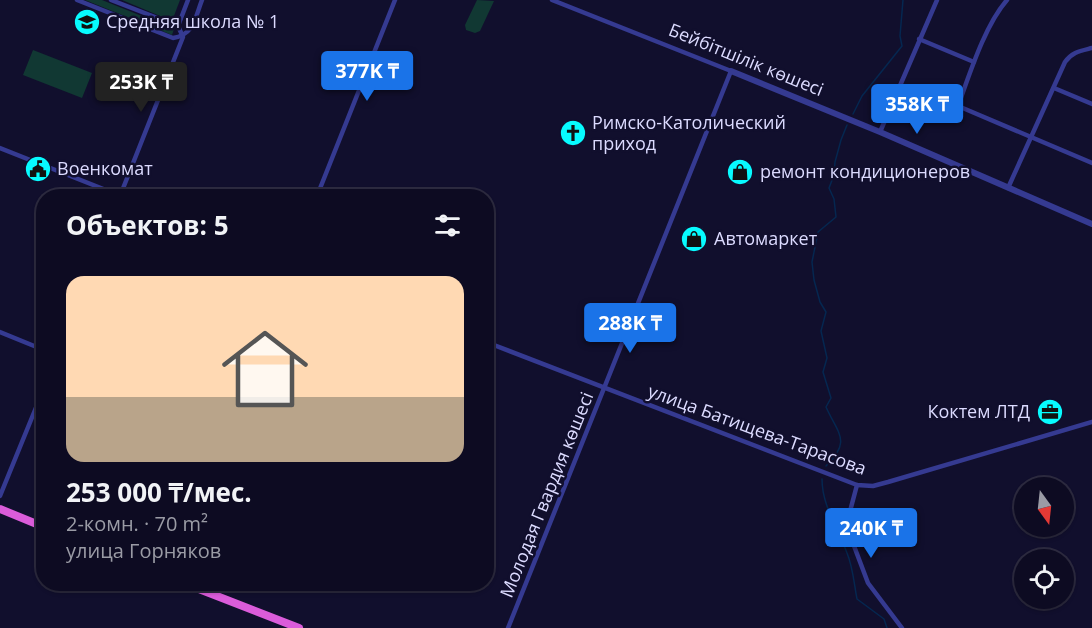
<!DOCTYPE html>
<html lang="ru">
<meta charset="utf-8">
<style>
:root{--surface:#0d0b22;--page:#1b192f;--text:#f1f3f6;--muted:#9a9ba5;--line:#2d2b40;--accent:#1a73e8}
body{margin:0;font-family:"Open Sans",sans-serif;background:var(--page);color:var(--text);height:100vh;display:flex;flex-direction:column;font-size:22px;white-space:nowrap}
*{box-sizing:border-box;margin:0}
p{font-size:20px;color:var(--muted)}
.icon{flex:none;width:33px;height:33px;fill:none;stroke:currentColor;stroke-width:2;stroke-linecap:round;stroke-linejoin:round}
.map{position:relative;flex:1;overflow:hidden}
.panel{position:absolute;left:36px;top:189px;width:458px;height:402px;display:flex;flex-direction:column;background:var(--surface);border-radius:24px;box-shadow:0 2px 4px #0004,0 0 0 2px var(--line)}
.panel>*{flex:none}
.needle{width:39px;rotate:165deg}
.buttons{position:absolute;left:1014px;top:477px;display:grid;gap:12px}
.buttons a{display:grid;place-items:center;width:60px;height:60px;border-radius:50%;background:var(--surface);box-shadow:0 2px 4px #0004,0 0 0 2px var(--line);font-size:30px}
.price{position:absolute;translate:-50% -51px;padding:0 14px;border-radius:6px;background:var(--accent);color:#fff;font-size:20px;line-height:39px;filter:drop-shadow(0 2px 3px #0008)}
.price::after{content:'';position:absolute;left:50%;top:36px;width:18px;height:14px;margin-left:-9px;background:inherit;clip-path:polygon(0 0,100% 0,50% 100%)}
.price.current{background:#222;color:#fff}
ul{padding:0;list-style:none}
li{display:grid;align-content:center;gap:12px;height:318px;padding:0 30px}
li span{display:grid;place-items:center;height:186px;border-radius:18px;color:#555}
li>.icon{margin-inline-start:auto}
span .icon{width:108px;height:108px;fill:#fffc;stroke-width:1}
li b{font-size:26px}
h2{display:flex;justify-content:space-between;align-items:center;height:72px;padding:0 30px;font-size:26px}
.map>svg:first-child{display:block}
.green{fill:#113833}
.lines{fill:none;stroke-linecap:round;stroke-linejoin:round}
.stream{stroke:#052750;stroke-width:1.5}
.minor{stroke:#353a91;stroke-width:4.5}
.tertiary{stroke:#353a91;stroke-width:6}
.trunk{stroke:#db5cda;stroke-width:8}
.labels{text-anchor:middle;stroke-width:5;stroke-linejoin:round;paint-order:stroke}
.poi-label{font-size:18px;fill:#dcdbff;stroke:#110f2d;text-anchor:start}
.street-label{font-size:18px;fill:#dcdbff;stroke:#110f2d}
</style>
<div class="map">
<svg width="1092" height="628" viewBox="0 0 1092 628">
<rect width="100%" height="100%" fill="#110f2d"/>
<g class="green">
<path d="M85,0H102L174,29L172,35Z"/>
<path d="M122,0H180L172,21Z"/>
<path d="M477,0L494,1L480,31L475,33L466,30L465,25Z"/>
<path d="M33,50L92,73L82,98L23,75Z"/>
</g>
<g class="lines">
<g class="stream">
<path d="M853,114L862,96L902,46L900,36L903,0"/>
<path d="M826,466C852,441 838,434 826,407L831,398L823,372L827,358L821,331L826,312L820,302L814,280L812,262L818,232L836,217L834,199L829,188L834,175L835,162L841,140L847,125"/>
<path d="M822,479C822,506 838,528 847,553C853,567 854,584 857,599L884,619L887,628"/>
</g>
<g class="minor">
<path d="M77,0L173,38C194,35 195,18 202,0"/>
<path d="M111,0L178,26"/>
<path d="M1007,0C985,25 970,73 958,106L1092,163"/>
<path d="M178,26L188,0"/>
<path d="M919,39L974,62"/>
<path d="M1054,88L1092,104"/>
<path d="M880,132L937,0"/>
<path d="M0,148L121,196"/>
<path d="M1008,188L1065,62C1072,52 1080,51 1092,48"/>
<path d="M120,196L183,37L178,26"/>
<path d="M317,196L395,0"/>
<path d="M0,332L44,350"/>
<path d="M486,342L857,485L873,486L888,482L1092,422"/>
<path d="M857,485L849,515L851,538L868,583L902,628"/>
<path d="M0,496L44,388"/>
<path d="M508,628L731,71L552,0"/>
</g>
<path class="tertiary" d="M731,71L880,132L1092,224"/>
<g class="trunk">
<path d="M0,509L44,527"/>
<path d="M186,584L299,628"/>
</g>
</g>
<defs>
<g id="school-disc" transform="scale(1.35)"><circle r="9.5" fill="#07fbff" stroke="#110f2d"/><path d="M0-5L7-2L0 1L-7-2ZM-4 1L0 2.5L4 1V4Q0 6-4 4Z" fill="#111"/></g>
<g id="church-disc" transform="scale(1.35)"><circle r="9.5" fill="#07fbff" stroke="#110f2d"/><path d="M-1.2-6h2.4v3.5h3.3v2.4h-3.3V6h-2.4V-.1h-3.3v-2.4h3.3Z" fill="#111"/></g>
<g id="civic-disc" transform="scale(1.35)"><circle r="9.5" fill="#07fbff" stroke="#110f2d"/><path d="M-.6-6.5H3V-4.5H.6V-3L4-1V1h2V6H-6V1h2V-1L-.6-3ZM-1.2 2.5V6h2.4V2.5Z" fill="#111"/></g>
<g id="shop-disc" transform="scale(1.35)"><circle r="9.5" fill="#07fbff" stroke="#110f2d"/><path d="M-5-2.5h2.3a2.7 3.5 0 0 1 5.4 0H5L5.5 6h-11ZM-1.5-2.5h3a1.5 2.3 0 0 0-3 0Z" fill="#111"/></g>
<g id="office-disc" transform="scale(1.35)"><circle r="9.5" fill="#07fbff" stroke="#110f2d"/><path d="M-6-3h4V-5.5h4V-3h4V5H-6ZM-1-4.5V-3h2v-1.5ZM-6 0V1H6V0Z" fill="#111"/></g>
</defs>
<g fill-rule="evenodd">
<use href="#school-disc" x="87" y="22"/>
<use href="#church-disc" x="573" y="133"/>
<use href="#civic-disc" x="38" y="169"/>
<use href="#shop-disc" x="740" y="172"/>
<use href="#shop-disc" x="694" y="239"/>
<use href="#office-disc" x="1050" y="412"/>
</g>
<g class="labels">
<g class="poi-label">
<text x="106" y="28">Средняя школа № 1</text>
<text x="592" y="129">Римско-Католический<tspan x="592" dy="21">приход</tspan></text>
<text x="57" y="175">Военкомат</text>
<text x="760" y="178">ремонт кондиционеров</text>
<text x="714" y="245">Автомаркет</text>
<text x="1030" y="418" text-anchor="end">Коктем ЛТД</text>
</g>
<g class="street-label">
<text transform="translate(746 60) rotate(22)" y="6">Бейбітшілік көшесі</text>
<text transform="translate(757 430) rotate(20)" y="6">улица Батищева-Тарасова</text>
<text transform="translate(547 495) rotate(-68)" y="6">Молодая Гвардия көшесі</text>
</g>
</g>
</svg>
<div class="buttons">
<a><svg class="needle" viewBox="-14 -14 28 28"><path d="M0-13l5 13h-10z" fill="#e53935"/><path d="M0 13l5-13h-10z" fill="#9a9ba5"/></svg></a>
<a><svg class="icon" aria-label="locate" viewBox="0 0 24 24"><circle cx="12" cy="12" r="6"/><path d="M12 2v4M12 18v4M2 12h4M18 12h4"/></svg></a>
</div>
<b class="price" style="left:367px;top:102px">377K ₸</b>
<b class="price current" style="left:141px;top:113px">253K ₸</b>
<b class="price" style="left:917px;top:135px">358K ₸</b>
<b class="price" style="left:630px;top:354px">288K ₸</b>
<b class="price" style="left:871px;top:559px">240K ₸</b>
<section class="panel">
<h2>Объектов: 5<svg class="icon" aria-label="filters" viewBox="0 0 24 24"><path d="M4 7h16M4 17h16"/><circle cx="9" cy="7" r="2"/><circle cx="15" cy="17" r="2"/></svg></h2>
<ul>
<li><span style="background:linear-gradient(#ffd9b3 65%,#b9a48a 0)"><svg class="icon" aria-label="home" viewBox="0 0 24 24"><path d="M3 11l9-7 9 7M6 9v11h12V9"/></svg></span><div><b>253 000 ₸/мес.</b><p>2-комн. · 70 m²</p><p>улица Горняков</p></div></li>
</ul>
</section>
</div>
